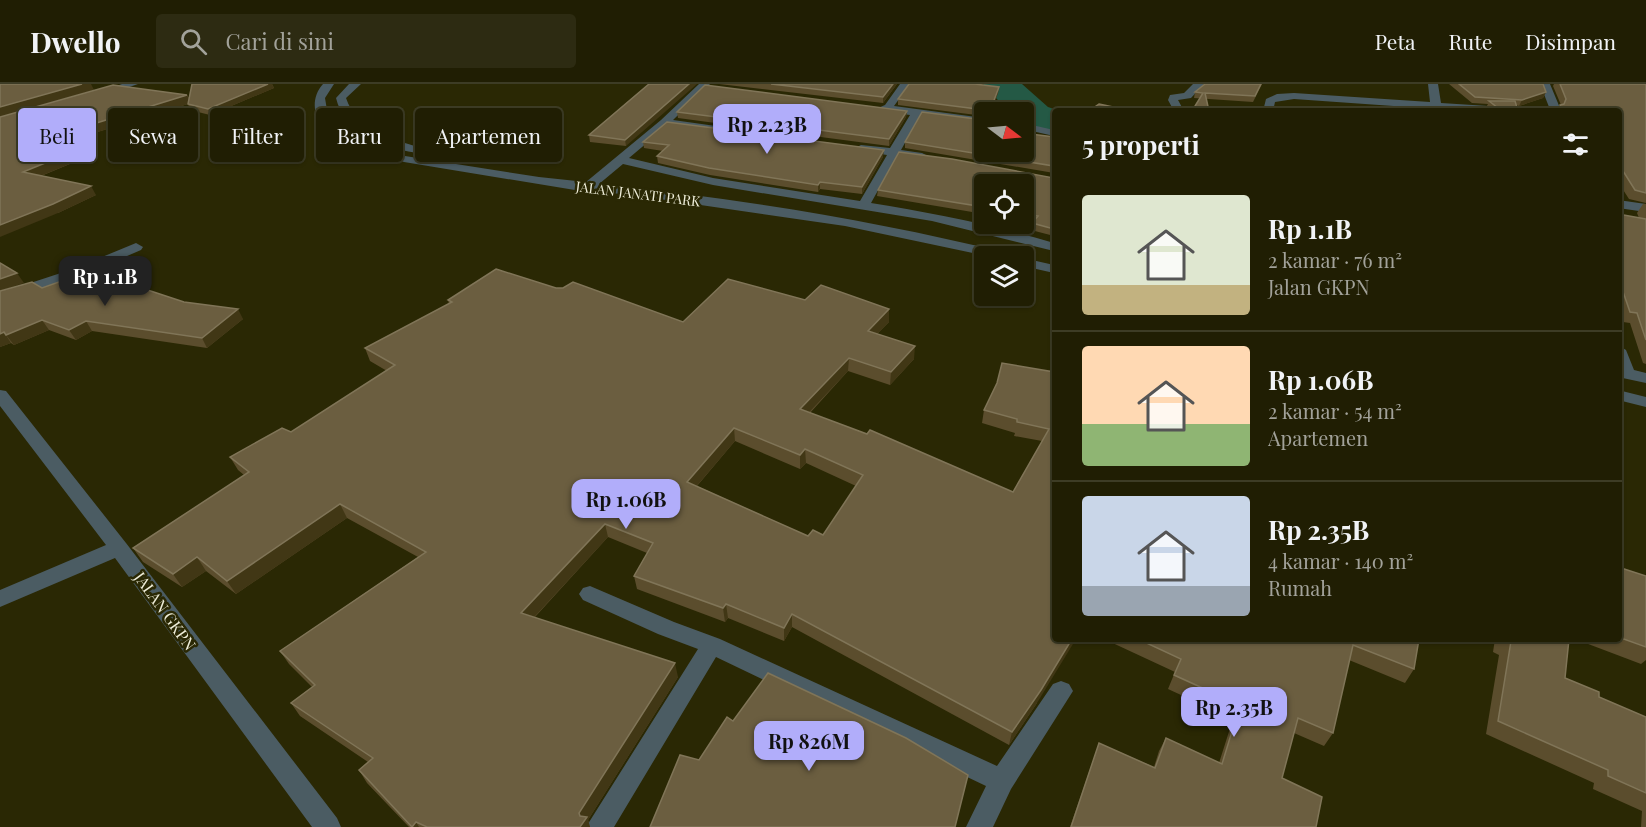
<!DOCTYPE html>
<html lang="id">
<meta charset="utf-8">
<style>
:root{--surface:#201e03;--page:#2d2b12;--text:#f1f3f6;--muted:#a2a29a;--line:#3d3c25;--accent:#b1adfa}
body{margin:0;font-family:"Playfair Display",serif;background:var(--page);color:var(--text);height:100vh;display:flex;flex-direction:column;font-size:22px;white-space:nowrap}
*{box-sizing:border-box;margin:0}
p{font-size:20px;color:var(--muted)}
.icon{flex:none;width:33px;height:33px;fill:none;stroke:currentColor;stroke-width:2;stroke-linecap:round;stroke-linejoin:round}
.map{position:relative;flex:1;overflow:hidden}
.panel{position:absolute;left:1052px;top:24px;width:570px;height:534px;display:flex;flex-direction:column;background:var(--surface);border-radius:6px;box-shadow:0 2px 4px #0004,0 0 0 2px var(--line)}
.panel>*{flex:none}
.guide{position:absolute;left:18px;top:24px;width:570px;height:54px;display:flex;gap:12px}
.needle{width:39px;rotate:106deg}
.controls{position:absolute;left:974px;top:18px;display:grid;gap:12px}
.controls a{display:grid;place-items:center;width:60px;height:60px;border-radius:6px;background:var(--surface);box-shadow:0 2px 4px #0004,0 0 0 2px var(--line);font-size:30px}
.price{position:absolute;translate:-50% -51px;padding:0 14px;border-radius:12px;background:var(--accent);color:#111;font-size:20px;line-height:39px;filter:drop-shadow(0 2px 3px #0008)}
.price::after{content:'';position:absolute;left:50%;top:36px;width:18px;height:14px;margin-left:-9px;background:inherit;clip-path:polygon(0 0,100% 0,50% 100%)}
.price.active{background:#222;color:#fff}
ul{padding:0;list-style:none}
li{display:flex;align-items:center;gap:18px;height:150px;padding:0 30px}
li+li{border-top:2px solid var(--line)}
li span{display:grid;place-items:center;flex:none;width:168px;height:120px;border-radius:6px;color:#555}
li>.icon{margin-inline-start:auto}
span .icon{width:72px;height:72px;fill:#fffc;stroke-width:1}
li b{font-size:26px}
h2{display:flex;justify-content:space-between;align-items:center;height:72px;padding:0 30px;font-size:26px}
.chip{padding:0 21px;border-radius:6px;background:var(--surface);box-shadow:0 2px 4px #0004,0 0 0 2px var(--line);font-size:21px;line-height:54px}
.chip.active{background:var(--accent);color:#111}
header{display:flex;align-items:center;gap:36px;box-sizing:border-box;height:84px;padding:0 30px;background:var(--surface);border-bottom:2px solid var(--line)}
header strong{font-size:28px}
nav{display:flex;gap:33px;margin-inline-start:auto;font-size:21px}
.search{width:420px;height:54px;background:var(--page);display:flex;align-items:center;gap:15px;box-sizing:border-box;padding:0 21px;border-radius:6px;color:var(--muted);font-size:22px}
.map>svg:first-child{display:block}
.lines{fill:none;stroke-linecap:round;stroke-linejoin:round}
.river{fill:#245945;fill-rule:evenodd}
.minor{fill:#4b5c63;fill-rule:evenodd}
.wall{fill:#5b4d2d;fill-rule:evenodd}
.shaded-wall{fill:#413715}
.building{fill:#6b5e40;stroke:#807558;stroke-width:1.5;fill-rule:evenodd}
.labels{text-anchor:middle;stroke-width:5;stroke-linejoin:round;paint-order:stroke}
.far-street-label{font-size:14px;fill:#efeeda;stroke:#2a2804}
.street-label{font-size:16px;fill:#efeeda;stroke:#2a2804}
</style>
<header>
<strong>Dwello</strong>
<div class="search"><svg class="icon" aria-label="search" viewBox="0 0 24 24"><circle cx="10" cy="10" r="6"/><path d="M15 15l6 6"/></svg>Cari di sini</div>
<nav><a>Peta</a><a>Rute</a><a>Disimpan</a></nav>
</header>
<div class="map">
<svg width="1646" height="743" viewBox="0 0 1646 743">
<rect width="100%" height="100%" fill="#2a2804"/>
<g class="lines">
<path class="river" d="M983,0H1022L1048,23L1060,27H1054V50L1023,40V28H1009Z"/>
<g class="minor">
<path d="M122,0H138L103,12L98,9Z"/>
<path d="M323,0H334L325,14L329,38L372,63L405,72L539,93L586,98L661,36L699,0H710L673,36L723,43L728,46L727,48L667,42L629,74L713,94L860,117L887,71L861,67L855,64L861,61L890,64L910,31L887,28L878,24L885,21L900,0H910L894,22L984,34V40L920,32L901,66L922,69L928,72L922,75L897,72L871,119C933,129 994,141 1054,159V167L932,137L713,101L623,80L599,100C736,114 873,136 1007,169L1009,172H987L845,142L625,110L587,108L404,78L364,67L320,42C313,28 312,12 323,0Z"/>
<path d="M349,0H361L346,14C356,45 393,56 422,64V68C403,72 359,49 346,35C341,28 338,22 336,14Z"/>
<path d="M1193,0H1204L1191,14L1178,16L1184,27H1174L1168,16L1170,11L1184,9Z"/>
<path d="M1428,0H1438L1441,19L1520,24L1525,27L1436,25L1294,15L1275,18L1273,27H1263L1266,15L1277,10L1294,9L1430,18Z"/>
<path d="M1540,0H1550L1560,24L1558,27H1546L1549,23Z"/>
<path d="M1023,39L1054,46V52L1023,45Z"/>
<path d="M1618,116L1646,120V128L1618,124Z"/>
<path d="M136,159L143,163L141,166L83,191L0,218V209L73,185Z"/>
<path d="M1023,174L1054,181V189L1023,182Z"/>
<path d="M1618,261L1626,266L1634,286L1646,289V299L1618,293Z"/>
<path d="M0,306L6,307L126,459L337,734L341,743H312L115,474L0,523V506L106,461L0,322Z"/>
<path d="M1618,306L1646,313V323L1618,316Z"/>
<path d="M590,502L674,538L720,555L997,682L1053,600L1061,597L1069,600L1073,607L1011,705L993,743H966L986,702L716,573L614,743H586L698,565L658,550L583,516L579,510L583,504Z"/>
</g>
</g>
<g class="wall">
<path d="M192,0H272L274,4L210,31L190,26L188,20L75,55L82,75L41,92L96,111L58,129L0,33L187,11L189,14Z"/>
<path d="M719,0H897L883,19Z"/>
<path d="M1262,0L1253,18L1194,14L1195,8Z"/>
<path d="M1449,0H1543L1546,8L1543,14L1519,22L1516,21L1518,27H1484L1488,20L1472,19Z"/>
<path d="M1554,0H1646V119L1629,115L1618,98V27H1557L1560,21H1561L1553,2Z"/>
<path d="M999,3L998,9L994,19L1004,20L1002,28H984V32L898,21V15Z"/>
<path d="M639,8L626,62L590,58L589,51Z"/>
<path d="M907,27L906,33L889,62L678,34L677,28Z"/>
<path d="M1054,53V89L905,64V58L984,68Z"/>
<path d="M643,58L883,73L862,110L820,105L818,108L710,91L658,79L657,72L663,67L644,64Z"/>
<path d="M1054,94V152L1031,146L1032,138L1023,137V100H984V130L877,112L878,106Z"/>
<path d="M1643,120H1646V280L1643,279L1630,239L1623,238L1618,223V130L1639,134L1637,129Z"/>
<path d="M42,204L184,218L243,235L207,264L92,247L76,256L49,246L14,261L11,259L0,263V207Z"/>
<path d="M556,204L683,238L805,216L889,225V238L877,250L914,275L890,301L848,287L810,329L1013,408L1042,357L1014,352L1015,349L982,339L984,326L1054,288L1037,619L1009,661L792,543L784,557L728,534L725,538L637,505L634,492L647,469L608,453L535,533L678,593L588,736L590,743H409L367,699L359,686L368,678L300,632L291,619L312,603L289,580L280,567L418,473L347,434L236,510L206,487L182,503L143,478L133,464L244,391L238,386L230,373L291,348L387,287L370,277L365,264L449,220L448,216ZM735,357L800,385L806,379L856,402L823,451L808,452L697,402Z"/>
<path d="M1618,483L1646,492V576L1641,580L1575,555H1618Z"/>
<path d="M1104,555H1419L1414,585L1405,599L1349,576L1333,649L1324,662L1294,649L1282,694L1316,743H1070L1099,659L1154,683L1159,667L1166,654L1219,679L1233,635L1168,605L1175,588Z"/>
<path d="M1495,555H1569L1565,594L1599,613L1646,633V743H1641L1642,727L1593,705L1594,699L1486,650L1499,571L1493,568Z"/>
</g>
<g class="shaded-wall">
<path d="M82,0H91L94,6L0,33V23Z"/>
<path d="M264,0H272L274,4L210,31L208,25Z"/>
<path d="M689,0H697L626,62L625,56Z"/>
<path d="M893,0H897L883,19V13Z"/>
<path d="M999,3L998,9L992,25L993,19Z"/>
<path d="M1546,8L1543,14L1519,22L1522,16Z"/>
<path d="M187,11L191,19L75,55L82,75L28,97L23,88L35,58Z"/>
<path d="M907,27L906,33L889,62V55Z"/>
<path d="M884,66L883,73L862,110V103Z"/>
<path d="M820,98V105L818,108V101Z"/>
<path d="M91,102L96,111L58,129L0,153V141Z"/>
<path d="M17,189L24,199L0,207V195Z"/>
<path d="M238,225L243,235L207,264L202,254Z"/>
<path d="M889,225V238L867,260L868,247Z"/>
<path d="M42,236L49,246L14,261L6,251Z"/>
<path d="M86,237L92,247L76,256L69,246Z"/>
<path d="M4,248L11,259L0,263V250Z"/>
<path d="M915,262L914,275L890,301L891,288Z"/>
<path d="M849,274L848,287L800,338V325Z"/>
<path d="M734,344L735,357L689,411L687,398Z"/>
<path d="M805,365L806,379L800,385V371Z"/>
<path d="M340,420L347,434L236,510L227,497Z"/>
<path d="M605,440L608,453L526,542L521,529Z"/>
<path d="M197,473L206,487L182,503L173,490Z"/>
<path d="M726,520L728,534L725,538L723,524Z"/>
<path d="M792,530V543L784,557V544Z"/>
<path d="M1072,555H1076L1037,619L1009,661L1012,648Z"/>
<path d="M675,579L678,593L588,736L590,743H580L579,729Z"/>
<path d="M416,738L419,743H413Z"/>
</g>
<g class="building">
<path d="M0,0H82L0,23Z"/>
<path d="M192,0H268L208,25L188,20Z"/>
<path d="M649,0H689L625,56L589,51Z"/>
<path d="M771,0H893L883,13Z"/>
<path d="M909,0H975L999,3L993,19L1004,20L1001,28H986L985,26L898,15Z"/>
<path d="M1205,0H1261L1255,12L1205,9L1209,27H1192L1203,9L1195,8Z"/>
<path d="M1459,0H1543L1546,8L1522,16L1475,13Z"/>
<path d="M1560,0H1646V109L1635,106L1618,79V27H1562L1560,21L1564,20L1566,15Z"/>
<path d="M113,1L187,11L35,58L71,48L77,66L23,88L91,102L53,120L0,141V33Z"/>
<path d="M705,1L907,27L889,55L677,28Z"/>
<path d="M1489,17H1515L1518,27H1502Z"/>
<path d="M1099,20L1132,27H1089Z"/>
<path d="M922,28L984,36V68H1023V49L1054,53V82L905,58Z"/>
<path d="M667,38L884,66L862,103L820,98L818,101L709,84L657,72L669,61L643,58Z"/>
<path d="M899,68L952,75L1054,94V145L1032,139L1038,132L1023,130V100H984V123L878,106Z"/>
<path d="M1618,130L1646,135V256L1637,229L1630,228L1618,193Z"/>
<path d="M0,179L17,189L0,195Z"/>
<path d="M496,185L556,204H563L573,198L683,238L728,195L805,216L821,201L889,225L868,247L915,262L891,288L849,274L800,325L867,350L870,346L1013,408L1049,345L1017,338V335L984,326L997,299L1002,279L1054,288V555H1072L1041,606L1012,648L792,530L784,544L726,520L723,524L634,492L653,459L605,440L521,529L675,579L579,729L580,732L587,733L580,743H427L416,738L412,743L359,686L373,674L291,619L315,601L280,567L426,468L340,420L227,497L197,473L173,490L133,464L249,388L230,373L282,344L291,348L395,281L365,264L452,218L448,216ZM734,344L800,371L805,365L863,391L823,451L813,446L808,452L687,398Z"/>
<path d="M90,187L184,218L238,225L202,254L86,237L69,246L42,236L6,251L4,248L0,250V207L32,198L42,204Z"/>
<path d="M1618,483L1646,492V563L1618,553Z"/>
<path d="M1138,555H1419L1414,585L1353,561L1333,649L1298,634L1282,694L1322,713L1316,743H1071L1099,659L1155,684L1166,654L1222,680L1240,621L1174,591L1181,575Z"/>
<path d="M1505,555H1569L1565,594L1599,608V613L1646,633V709L1608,692V686L1498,637L1511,557Z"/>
<path d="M768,589L906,654L968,691L955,743H650L680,671L699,676L727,633L733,637Z"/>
</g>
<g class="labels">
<g class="far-street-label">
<text transform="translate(638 110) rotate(7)" y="5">JALAN JANATI PARK</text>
</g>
<g class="street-label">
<text transform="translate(165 527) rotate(54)" y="6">JALAN GKPN</text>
</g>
</g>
</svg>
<div class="controls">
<a><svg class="needle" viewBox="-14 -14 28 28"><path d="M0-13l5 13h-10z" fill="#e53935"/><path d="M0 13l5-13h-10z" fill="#a2a29a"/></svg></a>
<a><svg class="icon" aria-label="locate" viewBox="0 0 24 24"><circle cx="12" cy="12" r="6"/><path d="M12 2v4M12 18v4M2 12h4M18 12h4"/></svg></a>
<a><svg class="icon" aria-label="layers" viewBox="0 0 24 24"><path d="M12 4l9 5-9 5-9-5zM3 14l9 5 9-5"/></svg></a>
</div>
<b class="price" style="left:767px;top:71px">Rp 2.23B</b>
<b class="price active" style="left:105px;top:223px">Rp 1.1B</b>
<b class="price" style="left:626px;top:446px">Rp 1.06B</b>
<b class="price" style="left:1234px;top:654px">Rp 2.35B</b>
<b class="price" style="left:809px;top:688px">Rp 826M</b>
<div class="guide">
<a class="chip active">Beli</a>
<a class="chip">Sewa</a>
<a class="chip">Filter</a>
<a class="chip">Baru</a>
<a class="chip">Apartemen</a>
</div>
<section class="panel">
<h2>5 properti<svg class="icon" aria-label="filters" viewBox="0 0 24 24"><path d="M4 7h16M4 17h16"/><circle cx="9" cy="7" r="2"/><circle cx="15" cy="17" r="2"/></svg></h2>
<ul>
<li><span style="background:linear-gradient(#dfe7d0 75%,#c2b280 0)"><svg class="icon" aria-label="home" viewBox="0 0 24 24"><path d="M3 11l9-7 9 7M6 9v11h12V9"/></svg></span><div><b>Rp 1.1B</b><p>2 kamar · 76 m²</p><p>Jalan GKPN</p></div></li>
<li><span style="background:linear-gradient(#ffd9b3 65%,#8fb573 0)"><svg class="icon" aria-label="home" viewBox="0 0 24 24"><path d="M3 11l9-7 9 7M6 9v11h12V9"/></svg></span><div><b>Rp 1.06B</b><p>2 kamar · 54 m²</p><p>Apartemen</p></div></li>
<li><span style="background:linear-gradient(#c9d6e8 75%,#9aa5b1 0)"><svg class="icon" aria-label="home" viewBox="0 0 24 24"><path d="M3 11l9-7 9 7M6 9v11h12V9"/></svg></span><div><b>Rp 2.35B</b><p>4 kamar · 140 m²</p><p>Rumah</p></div></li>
</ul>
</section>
</div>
